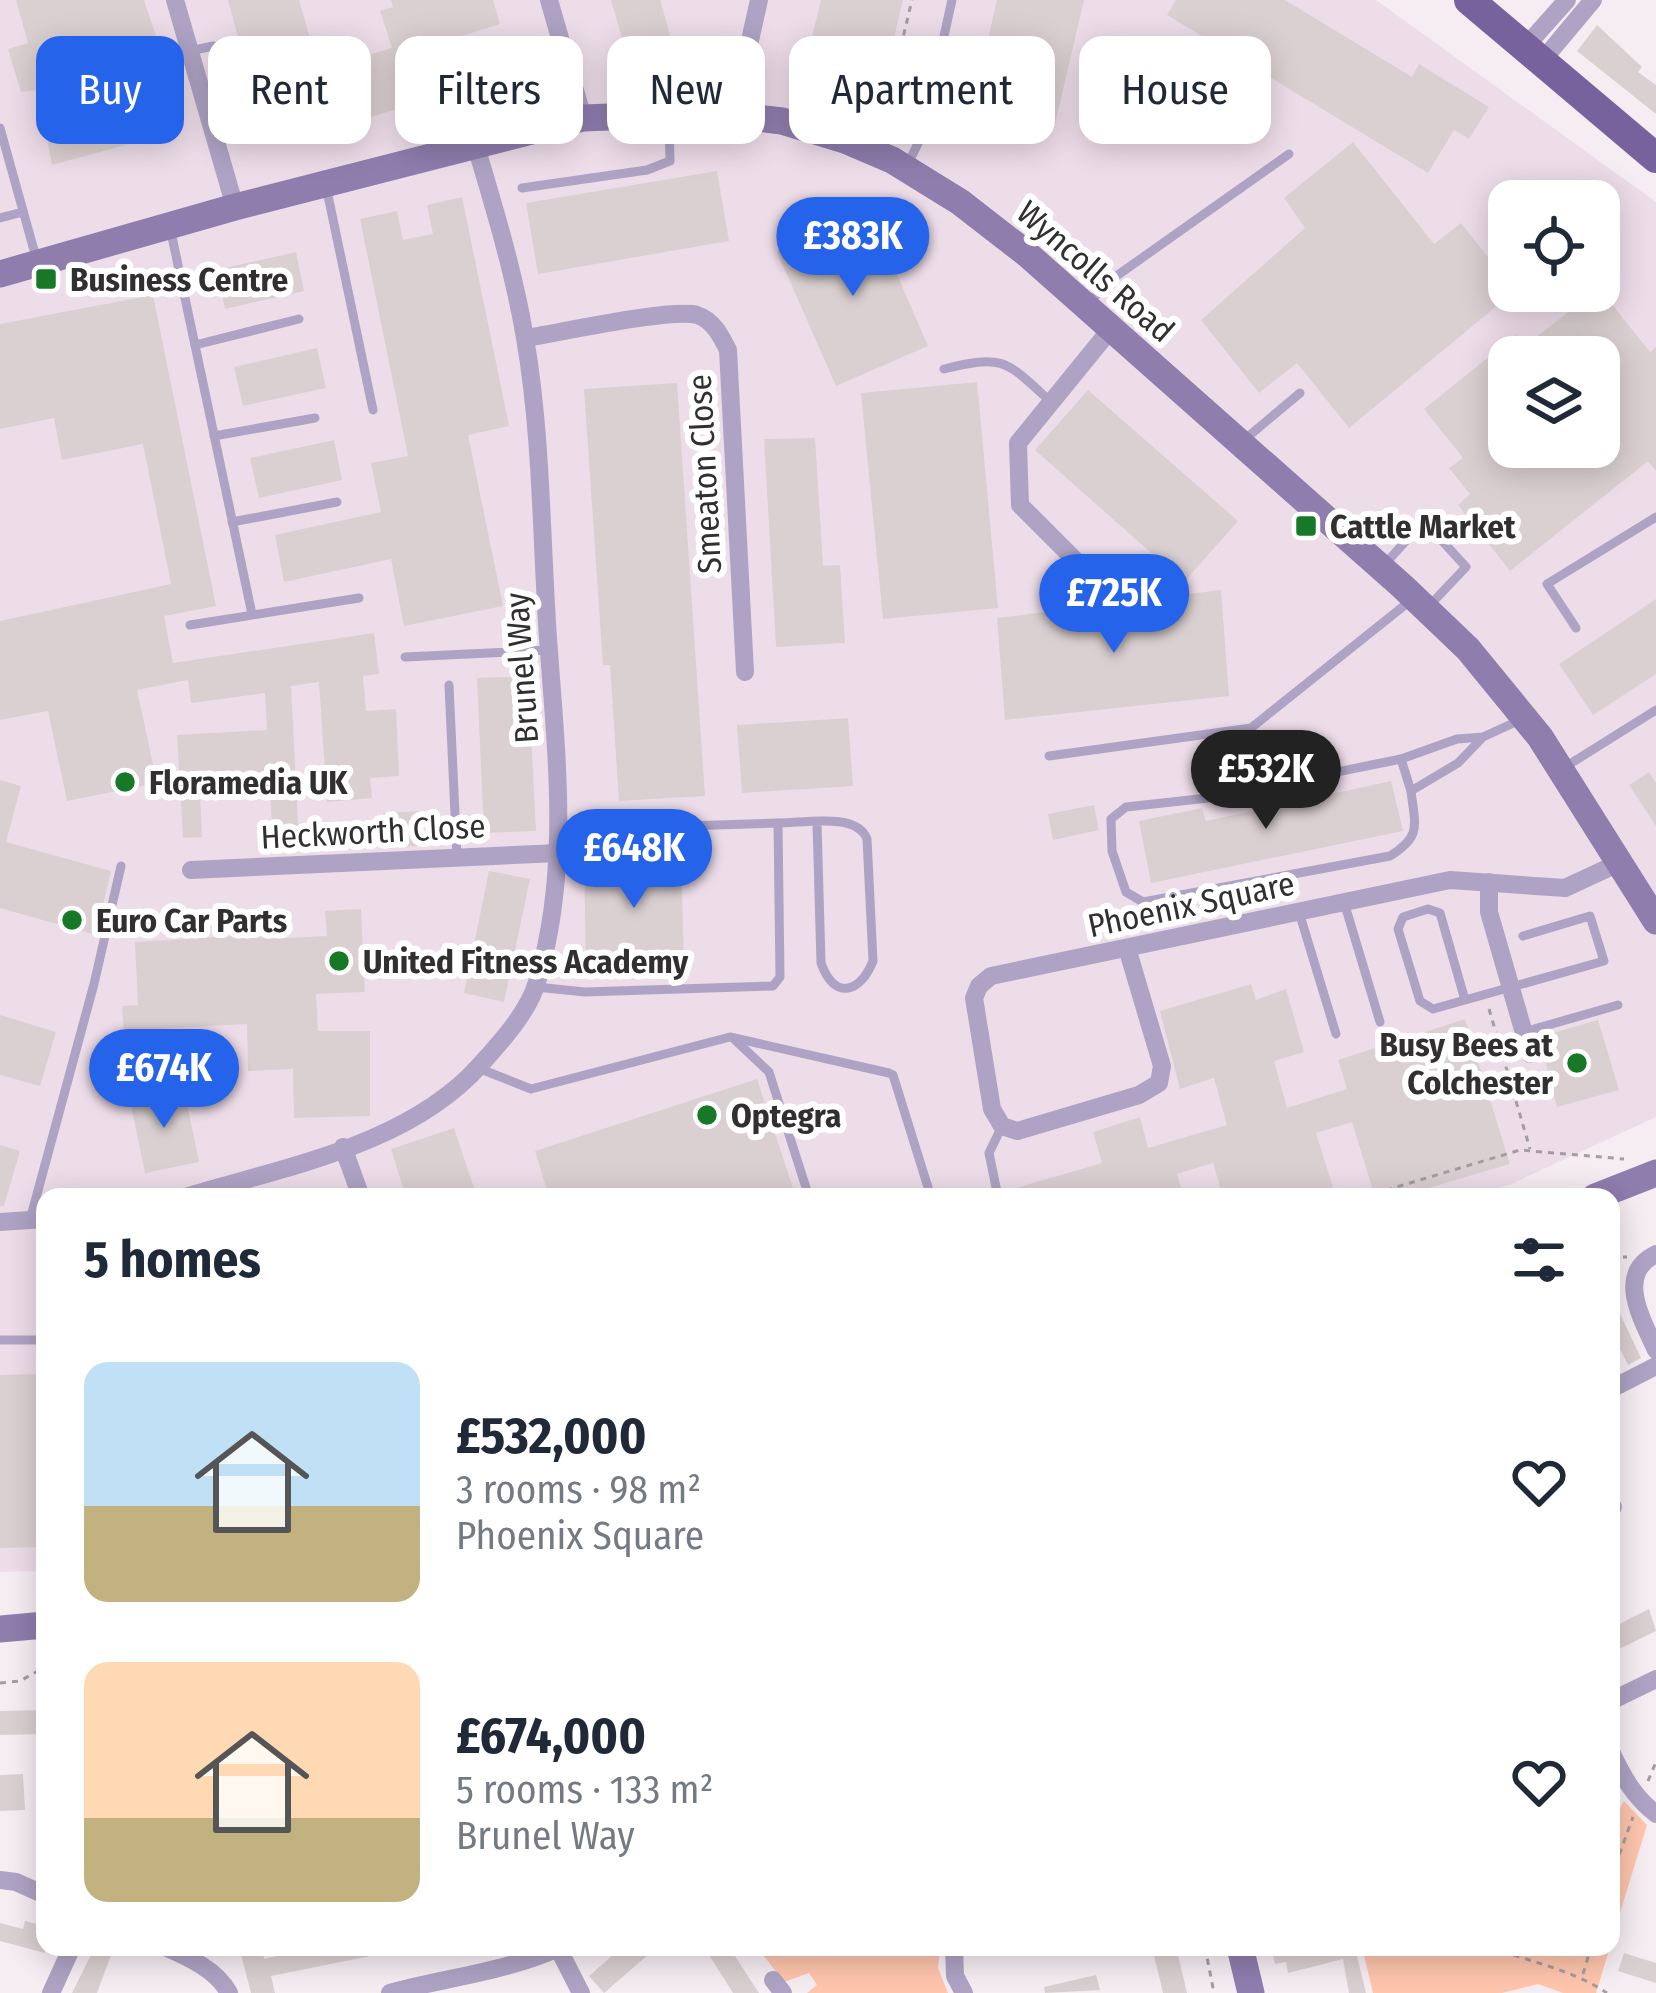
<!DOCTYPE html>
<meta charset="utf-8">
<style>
:root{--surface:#fff;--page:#f6f6f7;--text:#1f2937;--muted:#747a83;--accent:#2563eb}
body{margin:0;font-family:"Fira Sans Condensed",sans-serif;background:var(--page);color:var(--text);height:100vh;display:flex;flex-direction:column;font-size:45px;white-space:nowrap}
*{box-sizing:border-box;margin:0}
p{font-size:39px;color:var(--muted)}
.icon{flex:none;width:66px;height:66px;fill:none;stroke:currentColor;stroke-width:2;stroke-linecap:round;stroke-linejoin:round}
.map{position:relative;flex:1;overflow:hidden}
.panel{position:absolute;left:36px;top:1188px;width:1584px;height:768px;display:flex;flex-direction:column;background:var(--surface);border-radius:24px;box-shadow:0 6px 30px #0003}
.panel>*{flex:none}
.guide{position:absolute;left:36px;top:36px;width:1584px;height:108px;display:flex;gap:24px}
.fabs{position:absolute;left:1488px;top:180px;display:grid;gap:24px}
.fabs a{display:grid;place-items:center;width:132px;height:132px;border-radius:24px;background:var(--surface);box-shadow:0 6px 30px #0003;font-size:60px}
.price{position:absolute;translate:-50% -102px;padding:0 27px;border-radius:42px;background:var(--accent);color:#fff;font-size:39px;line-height:78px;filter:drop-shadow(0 3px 6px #0008)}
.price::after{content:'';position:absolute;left:50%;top:72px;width:36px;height:27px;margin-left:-18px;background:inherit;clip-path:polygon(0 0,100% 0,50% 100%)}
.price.current{background:#222;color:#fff}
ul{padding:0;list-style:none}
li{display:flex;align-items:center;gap:36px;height:300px;padding:0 48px}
li span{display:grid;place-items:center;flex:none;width:336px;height:240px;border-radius:24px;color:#555}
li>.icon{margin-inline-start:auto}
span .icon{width:144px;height:144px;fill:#fffc;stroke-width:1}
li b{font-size:51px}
h2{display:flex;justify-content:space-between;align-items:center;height:144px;padding:0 48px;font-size:51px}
.pill{padding:0 42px;border-radius:24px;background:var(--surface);box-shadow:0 6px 30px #0003;font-size:42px;line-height:108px}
.pill.current{background:var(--accent);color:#fff}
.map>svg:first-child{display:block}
.built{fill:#eddde9;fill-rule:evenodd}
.green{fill:#ffc5ad}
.building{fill:#dbd0d1;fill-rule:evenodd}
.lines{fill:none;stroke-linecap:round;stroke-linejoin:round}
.path{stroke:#a39da1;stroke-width:3;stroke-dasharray:6 6;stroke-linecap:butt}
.lane{stroke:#aea3c4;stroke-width:9}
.street{stroke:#aea3c4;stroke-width:18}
.secondary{stroke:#8f7dae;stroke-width:27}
.primary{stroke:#78629d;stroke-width:30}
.poi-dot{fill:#177828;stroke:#fff;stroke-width:4.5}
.labels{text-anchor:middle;stroke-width:12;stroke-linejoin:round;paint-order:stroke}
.street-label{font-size:33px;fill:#322f31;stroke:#fff}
.poi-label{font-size:33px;font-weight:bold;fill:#322f31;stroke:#fff;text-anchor:start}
</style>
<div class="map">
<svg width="1656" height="1993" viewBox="0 0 1656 1993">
<rect width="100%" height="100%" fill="#f6edf3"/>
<path class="built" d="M0,0H1376L1656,202V1117L1509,1185L1470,1197H45V1571L0,1572ZM1509,201H1599V291H1509ZM1509,357H1599V447H1509Z"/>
<g class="green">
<path d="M1624,1801L1647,1825L1611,1942V1824Z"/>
<path d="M757,1947H940L938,1968L948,1993H807L817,1985L809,1973L784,1982Z"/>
<path d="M1362,1947H1610L1596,1993H1563L1538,1984L1502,1993H1373Z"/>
</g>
<g class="building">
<path d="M16,0H144L178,102L163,105L173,132L52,165L38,90L21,92L8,49L28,43Z"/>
<path d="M228,0H299L319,69L392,48L380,11L393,7L391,0H493L500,24L455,38L470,92L405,110L404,107L281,144L267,96L255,99Z"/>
<path d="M611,0H660L674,48L629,62Z"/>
<path d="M821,0H903L890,56L812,37Z"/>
<path d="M997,0H1084L1055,124L973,104Z"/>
<path d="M1176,0H1285L1412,77L1419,64L1489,107L1469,139L1454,130L1428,173L1167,15Z"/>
<path d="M1597,25L1642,67L1638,72L1656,85V114L1577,51Z"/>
<path d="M1353,142L1434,244L1461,223L1509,283V291H1515L1349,428L1297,363L1259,393L1201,320L1305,228L1284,198Z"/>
<path d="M717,171L729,241L538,274L526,203Z"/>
<path d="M462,197L509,426L468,435L503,606L404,626L391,559L284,582L275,535L381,512L371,463L408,456L360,219L397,211L403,240L433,234L427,205Z"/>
<path d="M870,212L928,346L836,386L777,252Z"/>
<path d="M296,252L304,291L225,309L216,270Z"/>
<path d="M1599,288L1650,352L1656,347V471L1648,461L1510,571L1458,505L1470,494L1449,468L1463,458L1424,409L1516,335L1525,346ZM1509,357H1599V447H1509Z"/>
<path d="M153,295L216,606L164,616L173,663L374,633L379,674L363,676L366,711L396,709L399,776L370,778L372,798L327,802L319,682L291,686L299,841L273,842L270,790L200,794L202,837L183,838L177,735L267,730L265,693L191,703L188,680L137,690L157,783L67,801L48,711L0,720V621L171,584L143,444L62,460L54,418L0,429V324Z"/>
<path d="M317,348L326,388L243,406L234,367Z"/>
<path d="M977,382L998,608L883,619L861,393Z"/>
<path d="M677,383L705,796L619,801L610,665H603L584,389Z"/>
<path d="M1088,390L1238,521L1184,582L1035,450Z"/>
<path d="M815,438L823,566L840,565L845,643L776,647L764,439Z"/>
<path d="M334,440L342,480L259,498L250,458Z"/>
<path d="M1221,590L1229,696L1005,720L997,618Z"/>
<path d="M1656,599V674L1593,715L1559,664Z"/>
<path d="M528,676L536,831L484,833L477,678Z"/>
<path d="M848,718L853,786L742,793L737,725Z"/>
<path d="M1649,772L1656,783V826L1629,785Z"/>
<path d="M0,780L21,786L6,842L111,871L96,935L0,908Z"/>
<path d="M1391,781L1403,831L1151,883L1139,821L1202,808L1206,821Z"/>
<path d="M1094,805L1099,830L1053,840L1048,814Z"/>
<path d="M420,811L422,846L386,847L383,813Z"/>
<path d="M681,854L684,967L586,968L584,855Z"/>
<path d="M489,871L530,879L504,1002L464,993Z"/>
<path d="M361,909L365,992L316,994L318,1031H370V1116L294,1118L293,1069L248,1071L247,1024L124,1031L122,1006L138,1005L135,942L267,934V939L327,936L325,911Z"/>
<path d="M1251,984L1256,1000L1286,989L1304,1052L1274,1061L1287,1108L1347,1089L1338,1060L1465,1019L1510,1164L1398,1197H1375L1352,1122L1316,1133L1336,1197H1223L1213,1163L1177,1174L1184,1197H1007L1006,1191L1102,1163L1093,1132L1140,1117L1148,1148L1227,1125L1214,1078L1180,1089L1160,1011Z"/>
<path d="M0,1015L56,1032L40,1086L0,1075Z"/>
<path d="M1598,1020L1619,1090L1557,1107L1539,1037Z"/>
<path d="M757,1079L796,1197H549L535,1151Z"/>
<path d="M184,1089L199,1162L145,1173L130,1100Z"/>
<path d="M454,1128L477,1197H406L391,1149Z"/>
<path d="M0,1145L20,1151L4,1206H0Z"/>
<path d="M1611,1295L1641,1358L1628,1365L1611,1331Z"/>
<path d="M39,1374L45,1547L0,1548V1375Z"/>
<path d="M1649,1609L1656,1631L1611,1653V1628Z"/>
<path d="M45,1710V1734L0,1735V1711Z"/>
<path d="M23,1774L25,1810L0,1811V1775Z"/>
<path d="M25,1921L45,1926V1953L0,1941V1923L23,1929Z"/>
<path d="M95,1947H114L97,1993H72Z"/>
<path d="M239,1947H262L264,1959L292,1952L291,1947H379L380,1954L271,1976L275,1993H251Z"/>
<path d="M622,1947H657L604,1993L589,1976Z"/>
<path d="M722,1947H729L759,1993H733L709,1955Z"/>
<path d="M1152,1947H1176L1187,1993H1163Z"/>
<path d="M1271,1947H1370V1952L1357,1956L1366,1993H1349L1343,1959L1288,1973L1286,1962L1275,1964Z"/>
<path d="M1624,1953L1656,1963V1983L1618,1971Z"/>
<path d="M1096,1975L1100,1990L1045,1993L1044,1987Z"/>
</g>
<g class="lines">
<g class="path">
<path d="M884,117L912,0"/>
<path d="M1489,1009L1530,1149"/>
<path d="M1363,1197L1520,1150L1624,1159"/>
<path d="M1611,1257H1627"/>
<path d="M0,1683L20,1681L45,1667"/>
<path d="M1648,1781L1656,1762"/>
<path d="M1611,1877L1633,1817"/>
<path d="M1205,1947L1214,1993"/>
<path d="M1491,1947C1530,1962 1573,1970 1607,1993"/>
<path d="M1583,1974L1591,1947"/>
</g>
<g class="lane">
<path d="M190,51L213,46L234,127L216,136"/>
<path d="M0,128L37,261"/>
<path d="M908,164L922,135L952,0"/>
<path d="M326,186L373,410"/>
<path d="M522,188L647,170L670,161L669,119"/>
<path d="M0,218L23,212"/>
<path d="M171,232L252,614"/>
<path d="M1088,303L1115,277L1289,154"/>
<path d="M195,345L299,319"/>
<path d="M944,369C1005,354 1006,361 1051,402"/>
<path d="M214,436L315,418"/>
<path d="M1244,440L1300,393"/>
<path d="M232,522L337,502"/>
<path d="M1384,565L1424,521L1466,567L1430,605"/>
<path d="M190,625L359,598"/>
<path d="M1576,628L1547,584L1656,517"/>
<path d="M405,657L549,650"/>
<path d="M449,685L457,857"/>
<path d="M1483,737L1458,763L1411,791C1415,826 1422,836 1390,856L1143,902L1126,892L1112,851L1111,819L1126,807L1208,798L1401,759L1457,739L1483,737L1520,720"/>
<path d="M1049,756L1251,728L1410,601"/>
<path d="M1401,759L1411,791"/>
<path d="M1565,767L1656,710"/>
<path d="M778,823C804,823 857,812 867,839L873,961C860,994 834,1000 821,963L817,823"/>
<path d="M1344,902L1380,1022"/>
<path d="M1299,912L1336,1034"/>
<path d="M536,987L585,992L773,986L780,977L778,823L558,830"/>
<path d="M1465,1000L1440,913L1428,909L1403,917L1398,929L1420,1001L1433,1009L1604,961L1590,916L1523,936"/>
<path d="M1524,1032L1618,1005"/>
<path d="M735,1040L769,1072L809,1197"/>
<path d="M478,1068L531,1089L730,1037L889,1073L893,1075L931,1197"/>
<path d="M998,1197L989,1153L1002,1126"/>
<path d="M30,1220L94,984L121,866"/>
<path d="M0,1340H45"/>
</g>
<g class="street">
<path d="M175,0L235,207"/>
<path d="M549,0L583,118"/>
<path d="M1526,46L1567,0"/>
<path d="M1542,61L1593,0"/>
<path d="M741,116L742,76L759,0"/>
<path d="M526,338C558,333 671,308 697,315C713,320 721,336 728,350L745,672"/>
<path d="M1082,567L1020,505L1018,443L1110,330"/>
<path d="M191,870L558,853"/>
<path d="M1489,882V912L1530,1054"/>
<path d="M1127,948L1162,1066L1159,1083L1139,1095L1017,1131L1002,1126L992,1109L974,998L979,986L991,976L1450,880L1565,888L1621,862"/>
<path d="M343,1147L361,1197"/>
<path d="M185,1197C284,1167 410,1145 481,1064C501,1042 529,1011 537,982C571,870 556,752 548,638C541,538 542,436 525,338C514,272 494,207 475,143"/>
<path d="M0,1222L45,1219"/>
<path d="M1656,1254C1615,1274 1642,1319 1656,1350"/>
<path d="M1611,1389L1656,1366"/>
<path d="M1611,1508L1613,1507"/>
<path d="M1611,1701L1656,1679"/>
<path d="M1611,1752C1623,1777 1634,1797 1656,1814"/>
<path d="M0,1880L16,1882L45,1895"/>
<path d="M165,1947C188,1957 217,1970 229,1993"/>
<path d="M954,1947L955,1976L964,1993"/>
<path d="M558,1948L581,1993"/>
<path d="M773,1980L783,1993"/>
<path d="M51,1993L72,1947"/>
<path d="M390,1993C447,1977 506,1972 560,1947"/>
</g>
<g class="secondary">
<path d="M0,274L235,207L583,118L716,113L782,121L845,140L892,160L960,202L1027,254L1402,586L1468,649L1540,737L1656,921"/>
<path d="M1595,1197L1656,1173"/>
<path d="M0,1629L45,1625"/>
<path d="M1240,1947L1251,1993"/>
</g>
<path class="primary" d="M1469,0L1656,158"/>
</g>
<g class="poi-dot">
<rect x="34" y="267" width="24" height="24" rx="6"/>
<rect x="1294" y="514" width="24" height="24" rx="6"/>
<circle cx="125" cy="782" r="12"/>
<circle cx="72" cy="920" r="12"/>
<circle cx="339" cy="961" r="12"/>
<circle cx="1577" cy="1063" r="12"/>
<circle cx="707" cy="1115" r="12"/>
</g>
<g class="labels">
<g class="street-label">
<text transform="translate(1096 271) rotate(41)" y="12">Wyncolls Road</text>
<text transform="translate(704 474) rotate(-93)" y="12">Smeaton Close</text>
<text transform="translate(521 668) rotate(-94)" y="12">Brunel Way</text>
<text transform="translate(373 831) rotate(-3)" y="12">Heckworth Close</text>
<text transform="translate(1191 904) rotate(-12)" y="12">Phoenix Square</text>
</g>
<g class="poi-label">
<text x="70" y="291">Business Centre</text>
<text x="1330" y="538">Cattle Market</text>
<text x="149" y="794">Floramedia UK</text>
<text x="96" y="932">Euro Car Parts</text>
<text x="363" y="973">United Fitness Academy</text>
<text x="1553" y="1056" text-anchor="end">Busy Bees at<tspan x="1553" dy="38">Colchester</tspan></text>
<text x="731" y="1127">Optegra</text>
</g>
</g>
</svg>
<div class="fabs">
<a><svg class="icon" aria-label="locate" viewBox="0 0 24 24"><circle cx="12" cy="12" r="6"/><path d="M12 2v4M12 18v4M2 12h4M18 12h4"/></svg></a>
<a><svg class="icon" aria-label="layers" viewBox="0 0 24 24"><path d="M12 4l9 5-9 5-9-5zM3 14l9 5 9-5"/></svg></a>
</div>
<b class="price" style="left:853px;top:299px">£383K</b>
<b class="price" style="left:1114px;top:656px">£725K</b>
<b class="price current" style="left:1266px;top:832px">£532K</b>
<b class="price" style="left:634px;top:911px">£648K</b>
<b class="price" style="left:164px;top:1131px">£674K</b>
<div class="guide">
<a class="pill current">Buy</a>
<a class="pill">Rent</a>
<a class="pill">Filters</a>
<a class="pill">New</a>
<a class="pill">Apartment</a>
<a class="pill">House</a>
</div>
<section class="panel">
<h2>5 homes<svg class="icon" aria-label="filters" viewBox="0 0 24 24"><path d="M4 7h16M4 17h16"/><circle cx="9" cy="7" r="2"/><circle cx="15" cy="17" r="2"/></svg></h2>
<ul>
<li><span style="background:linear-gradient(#bfe0f5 60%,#c2b280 0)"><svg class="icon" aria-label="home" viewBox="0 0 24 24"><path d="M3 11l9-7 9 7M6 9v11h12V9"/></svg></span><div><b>£532,000</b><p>3 rooms · 98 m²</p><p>Phoenix Square</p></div><svg class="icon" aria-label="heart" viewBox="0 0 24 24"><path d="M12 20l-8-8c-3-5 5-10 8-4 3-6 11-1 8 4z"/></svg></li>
<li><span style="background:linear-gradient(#ffd9b3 65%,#c2b280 0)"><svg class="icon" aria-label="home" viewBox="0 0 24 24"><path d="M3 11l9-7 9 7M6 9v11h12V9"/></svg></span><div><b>£674,000</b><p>5 rooms · 133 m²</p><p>Brunel Way</p></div><svg class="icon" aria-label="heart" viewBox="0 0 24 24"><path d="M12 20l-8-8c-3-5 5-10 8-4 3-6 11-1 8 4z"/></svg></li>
</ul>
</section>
</div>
